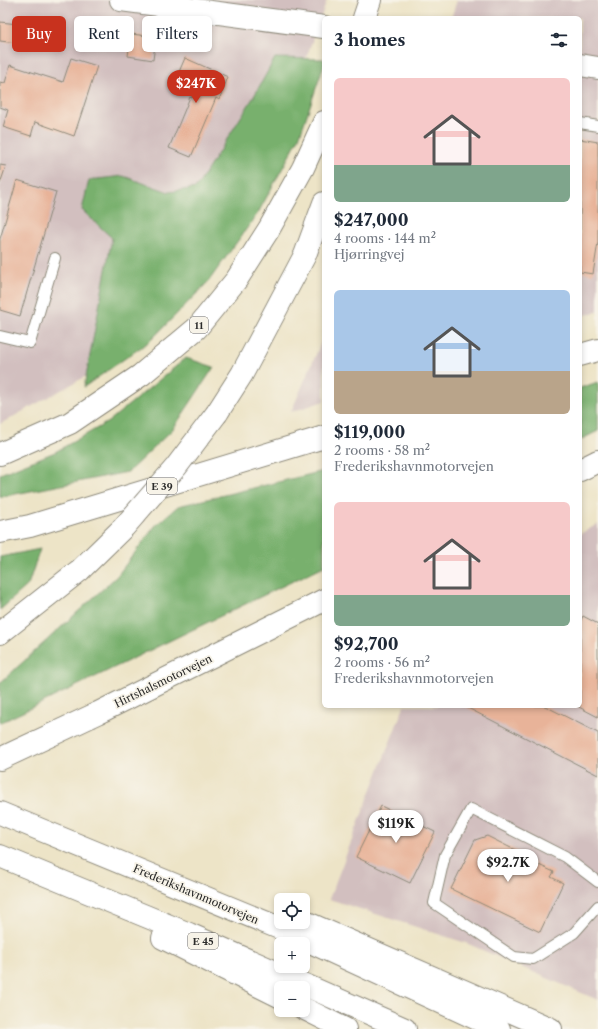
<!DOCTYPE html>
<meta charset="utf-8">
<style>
:root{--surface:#fff;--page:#f2f2f3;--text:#1f2937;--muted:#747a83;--accent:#c8321e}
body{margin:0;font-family:"Libre Caslon Text",serif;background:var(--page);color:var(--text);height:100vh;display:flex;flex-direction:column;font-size:15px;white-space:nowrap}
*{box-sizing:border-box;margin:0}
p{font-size:13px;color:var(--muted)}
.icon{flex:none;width:22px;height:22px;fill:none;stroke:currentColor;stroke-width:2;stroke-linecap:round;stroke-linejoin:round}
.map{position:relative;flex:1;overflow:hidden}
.sheet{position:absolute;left:322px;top:16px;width:260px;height:692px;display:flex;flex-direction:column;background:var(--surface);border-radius:6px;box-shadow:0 2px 6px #0003}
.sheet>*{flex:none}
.hud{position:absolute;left:12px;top:16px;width:250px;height:36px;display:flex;gap:8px}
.buttons{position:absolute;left:274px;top:893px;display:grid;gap:8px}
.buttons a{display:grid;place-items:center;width:36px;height:36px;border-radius:6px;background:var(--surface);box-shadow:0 2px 6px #0003;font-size:20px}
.price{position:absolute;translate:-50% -34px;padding:0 9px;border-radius:14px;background:#fff;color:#222;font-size:13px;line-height:26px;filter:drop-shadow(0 1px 2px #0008)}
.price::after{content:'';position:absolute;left:50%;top:24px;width:12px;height:9px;margin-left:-6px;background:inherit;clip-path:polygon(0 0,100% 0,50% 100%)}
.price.on{background:var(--accent);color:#fff}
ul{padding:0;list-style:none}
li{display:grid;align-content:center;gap:8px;height:212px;padding:0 12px}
li span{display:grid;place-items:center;height:124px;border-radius:6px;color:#555}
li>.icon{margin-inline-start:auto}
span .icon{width:72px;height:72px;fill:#fffc;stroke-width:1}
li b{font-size:17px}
h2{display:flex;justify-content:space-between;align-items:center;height:48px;padding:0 12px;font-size:17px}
.tag{padding:0 14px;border-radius:6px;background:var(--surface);box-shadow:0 2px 6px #0003;font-size:14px;line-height:36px}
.tag.on{background:var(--accent);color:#fff}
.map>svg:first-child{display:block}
.industrial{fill:#d2bfbf}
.forest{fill:#78b06d;stroke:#526e4c}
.building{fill:#e8b399}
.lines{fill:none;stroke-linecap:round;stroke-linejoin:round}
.service-casing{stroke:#8c8879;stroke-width:12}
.secondary-casing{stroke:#8c8879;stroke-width:24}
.motorway-casing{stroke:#8c8879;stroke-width:24}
.service{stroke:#fff;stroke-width:10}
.secondary{stroke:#fff;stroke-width:22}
.motorway{stroke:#fff;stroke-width:22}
.motorway-bridge-casing{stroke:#8c8879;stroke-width:24;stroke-linecap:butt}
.motorway-bridge{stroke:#fff;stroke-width:22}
.labels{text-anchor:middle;stroke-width:3.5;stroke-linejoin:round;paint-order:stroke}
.shield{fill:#f7f3e8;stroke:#686764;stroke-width:1}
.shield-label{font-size:10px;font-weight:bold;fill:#2b2b2b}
.street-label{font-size:11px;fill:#2b2b2b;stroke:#f7f3e8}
</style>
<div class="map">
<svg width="598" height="1029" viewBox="0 0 598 1029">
<rect width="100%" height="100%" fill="#f7f3e8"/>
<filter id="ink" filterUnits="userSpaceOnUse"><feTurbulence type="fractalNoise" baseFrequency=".025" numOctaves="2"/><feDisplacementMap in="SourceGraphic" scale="8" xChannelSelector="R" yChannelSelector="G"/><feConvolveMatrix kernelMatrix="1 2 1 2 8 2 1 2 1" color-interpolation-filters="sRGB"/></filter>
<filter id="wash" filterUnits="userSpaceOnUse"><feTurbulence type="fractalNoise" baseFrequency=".012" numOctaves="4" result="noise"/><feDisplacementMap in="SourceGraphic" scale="16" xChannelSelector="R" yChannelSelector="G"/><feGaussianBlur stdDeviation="0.9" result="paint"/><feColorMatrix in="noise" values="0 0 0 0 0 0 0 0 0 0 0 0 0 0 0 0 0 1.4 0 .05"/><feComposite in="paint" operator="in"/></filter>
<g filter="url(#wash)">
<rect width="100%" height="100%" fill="#ede4c7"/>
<g class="industrial">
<path d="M0,0H327L292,97L99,369L0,424Z"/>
<path d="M457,0H598V311L580,317V18H451Z"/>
<path d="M324,336V401L291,412Z"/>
<path d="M598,524V1000L466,943L329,899L404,706H580V534Z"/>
</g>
<g class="forest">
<path d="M275,58L324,59V65L299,138L258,213L208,282L150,341L84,387L112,238L82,210L89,180L123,176L169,192L196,188L253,98Z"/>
<path d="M186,358L214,367L173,429L128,472L0,497V474L55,452L108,422Z"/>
<path d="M598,382V431L580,440V388Z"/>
<path d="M324,471V566L0,723V683L117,576L155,526L178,506Z"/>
<path d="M40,549L28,585L0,610V557Z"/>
</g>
<g id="blocks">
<g class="building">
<path d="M0,22L36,26L34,45L0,41Z"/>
<path d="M131,34L156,37L153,60L128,56Z"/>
<path d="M71,58L97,66L74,136L35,122L31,136L3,127L8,110L0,107V82L5,83L10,65L63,82Z"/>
<path d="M185,58L228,77L219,100L216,98L191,157L169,148L190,97L192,98L195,90L175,81Z"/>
<path d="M580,139L598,142V242L593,274L580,272Z"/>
<path d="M0,165L6,166L0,184Z"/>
<path d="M17,180L56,192L20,316L0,310V239Z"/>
<path d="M583,616L598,624V717L577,706H580V622Z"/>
<path d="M464,706H545L598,733V775Z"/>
<path d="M381,806L435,832L410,883L356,857Z"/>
<path d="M487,836L529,857L528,860L554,872L551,877L563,883L540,932L451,889L475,840Z"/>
</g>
</g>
</g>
<g filter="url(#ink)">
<use href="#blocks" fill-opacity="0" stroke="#8c8879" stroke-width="1"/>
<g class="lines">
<g class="service-casing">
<g id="service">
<path d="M580,123L598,126"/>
<path d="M0,336L30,343L55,258"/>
<path d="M598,882L565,857L471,809L445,855L434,903L514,957L533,959L574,933L598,906"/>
</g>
</g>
<g class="secondary-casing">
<g id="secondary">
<path d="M121,0L324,27"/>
<path d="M580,65L598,68"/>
</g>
</g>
<g class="motorway-casing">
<g id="motorway">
<path d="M364,18L370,0"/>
<path d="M580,355L598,350"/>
<path d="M217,413L242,374L305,255L324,203"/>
<path d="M0,454L70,423L141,375L197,328L237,279L269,229L303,168L324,122"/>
<path d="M580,470L598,461"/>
<path d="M0,532L30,526L324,437"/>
<path d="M0,633L80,570"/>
<path d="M0,759L98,713L324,600"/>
<path d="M0,813L289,932L499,1029"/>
<path d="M0,856L189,934L405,1029"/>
<path d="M303,921L551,1029"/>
<path d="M163,938L281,997"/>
<path d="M303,1008L345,1029"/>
</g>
</g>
<use href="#service" class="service"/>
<use href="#secondary" class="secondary"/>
<use href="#motorway" class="motorway"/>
<g class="motorway-bridge-casing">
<path id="motorway-bridge" d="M80,570L124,527L176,467L217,413"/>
</g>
<use href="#motorway-bridge" class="motorway-bridge"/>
</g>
</g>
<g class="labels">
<g class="shield">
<rect x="190" y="317" width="18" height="16" rx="3"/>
<rect x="147" y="478" width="30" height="16" rx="3"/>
<rect x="188" y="933" width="30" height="16" rx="3"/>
</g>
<g class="shield-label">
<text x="199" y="329">11</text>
<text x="162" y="490">E 39</text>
<text x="203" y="945">E 45</text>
</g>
<g class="street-label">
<text transform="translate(163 681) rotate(-26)" y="4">Hirtshalsmotorvejen</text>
<text transform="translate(196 894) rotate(23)" y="4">Frederikshavnmotorvejen</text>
</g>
</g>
</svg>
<div class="buttons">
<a><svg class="icon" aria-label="locate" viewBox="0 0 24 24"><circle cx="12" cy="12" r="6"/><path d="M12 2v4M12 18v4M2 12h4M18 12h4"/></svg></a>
<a>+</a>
<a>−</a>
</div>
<b class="price on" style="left:196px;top:104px">$247K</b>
<b class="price" style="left:396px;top:844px">$119K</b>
<b class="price" style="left:508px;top:883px">$92.7K</b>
<div class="hud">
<a class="tag on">Buy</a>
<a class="tag">Rent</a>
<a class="tag">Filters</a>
</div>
<section class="sheet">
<h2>3 homes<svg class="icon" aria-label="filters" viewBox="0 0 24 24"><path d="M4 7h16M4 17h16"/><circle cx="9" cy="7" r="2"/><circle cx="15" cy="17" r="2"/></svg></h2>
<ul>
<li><span style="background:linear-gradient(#f6c9c9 70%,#7fa58c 0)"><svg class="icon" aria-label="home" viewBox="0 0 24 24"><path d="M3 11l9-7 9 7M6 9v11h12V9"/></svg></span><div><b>$247,000</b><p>4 rooms · 144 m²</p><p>Hjørringvej</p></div></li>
<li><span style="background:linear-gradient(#a9c7e8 65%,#b9a48a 0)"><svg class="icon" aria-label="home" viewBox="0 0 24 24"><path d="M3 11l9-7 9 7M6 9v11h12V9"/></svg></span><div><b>$119,000</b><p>2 rooms · 58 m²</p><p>Frederikshavnmotorvejen</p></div></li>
<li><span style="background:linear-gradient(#f6c9c9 75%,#7fa58c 0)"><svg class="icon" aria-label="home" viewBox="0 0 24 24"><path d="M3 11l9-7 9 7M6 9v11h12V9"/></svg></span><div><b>$92,700</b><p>2 rooms · 56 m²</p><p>Frederikshavnmotorvejen</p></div></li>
</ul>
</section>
</div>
